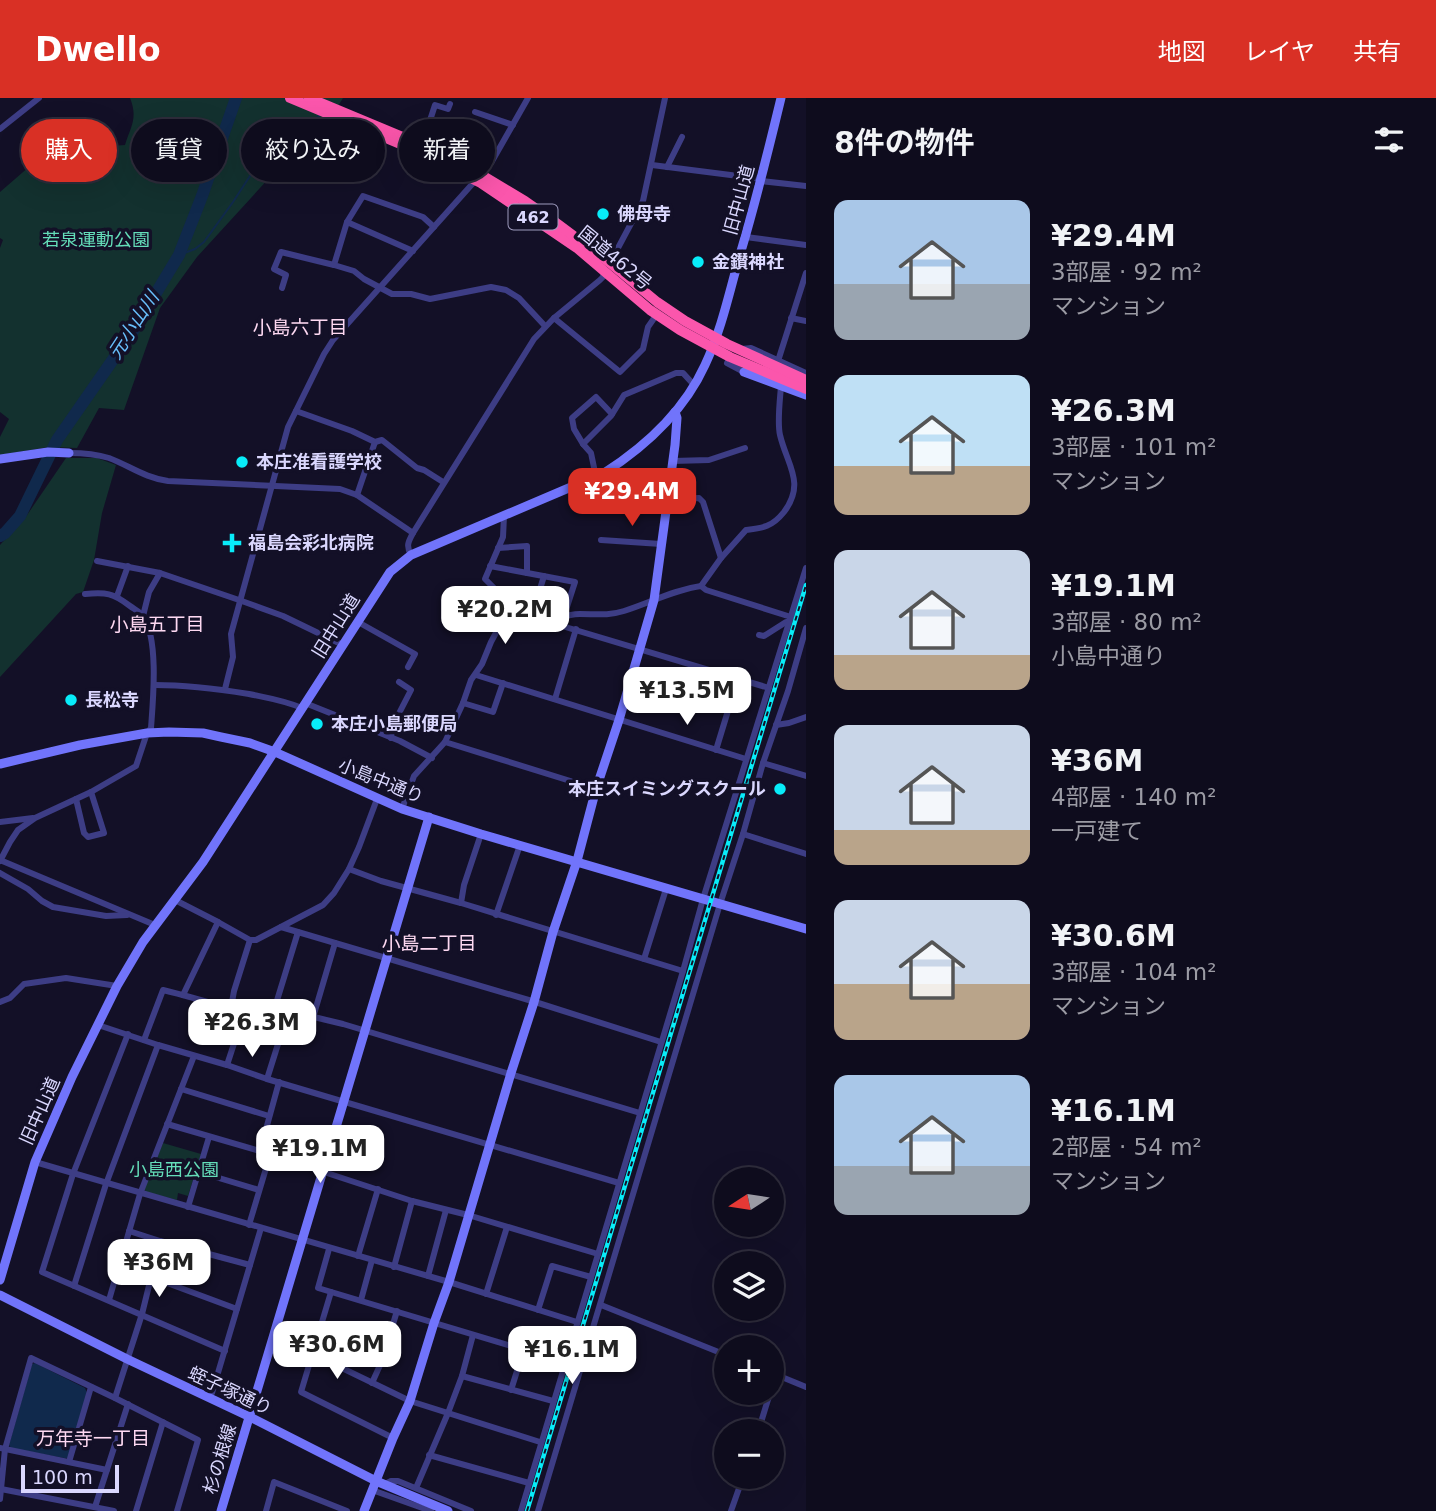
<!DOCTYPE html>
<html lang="ja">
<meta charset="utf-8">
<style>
:root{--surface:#0e0c1d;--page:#171526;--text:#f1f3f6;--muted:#9b9ba4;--line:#2e2c3b;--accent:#d93025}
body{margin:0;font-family:"DejaVu Sans","Noto Sans JP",sans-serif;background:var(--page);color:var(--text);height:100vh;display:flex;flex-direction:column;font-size:26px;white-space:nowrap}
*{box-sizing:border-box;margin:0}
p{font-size:23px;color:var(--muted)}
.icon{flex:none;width:38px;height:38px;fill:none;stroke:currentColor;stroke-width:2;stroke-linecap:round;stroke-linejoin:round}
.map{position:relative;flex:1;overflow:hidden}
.side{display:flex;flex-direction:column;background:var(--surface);width:630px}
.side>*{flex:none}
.hud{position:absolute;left:21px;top:21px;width:665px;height:63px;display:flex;gap:14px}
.needle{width:46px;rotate:258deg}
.controls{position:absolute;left:714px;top:1069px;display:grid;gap:14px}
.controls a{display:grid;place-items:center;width:70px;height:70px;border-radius:50%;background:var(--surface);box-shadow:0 7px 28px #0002,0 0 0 2px var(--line);font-size:35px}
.scale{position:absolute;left:21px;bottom:18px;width:98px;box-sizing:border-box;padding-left:7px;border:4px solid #dad7fe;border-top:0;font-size:19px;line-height:24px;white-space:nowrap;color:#dad7fe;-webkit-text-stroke:5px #131027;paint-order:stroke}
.price{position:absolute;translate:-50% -60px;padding:0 16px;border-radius:14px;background:#fff;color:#222;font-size:23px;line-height:46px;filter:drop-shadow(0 2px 4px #0008)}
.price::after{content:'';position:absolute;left:50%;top:42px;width:21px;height:16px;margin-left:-10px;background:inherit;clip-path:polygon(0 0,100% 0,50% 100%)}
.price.active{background:var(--accent);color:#fff}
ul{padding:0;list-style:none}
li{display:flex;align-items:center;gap:21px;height:175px;padding:0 28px}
li span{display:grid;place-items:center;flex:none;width:196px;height:140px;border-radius:14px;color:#555}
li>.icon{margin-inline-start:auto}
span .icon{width:84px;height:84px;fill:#fffc;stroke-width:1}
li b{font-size:30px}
h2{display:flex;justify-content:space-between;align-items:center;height:84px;padding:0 28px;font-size:30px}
.chip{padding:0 24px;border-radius:32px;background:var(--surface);box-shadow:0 7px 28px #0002,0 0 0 2px var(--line);font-size:24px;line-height:63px}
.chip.active{background:var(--accent);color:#fff}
header{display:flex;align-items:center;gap:42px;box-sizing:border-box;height:98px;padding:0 35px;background:var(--accent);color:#fff}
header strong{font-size:33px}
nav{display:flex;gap:38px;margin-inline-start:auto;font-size:24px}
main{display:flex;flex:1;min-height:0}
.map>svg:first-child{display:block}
.green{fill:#13312f}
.water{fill:#10294c}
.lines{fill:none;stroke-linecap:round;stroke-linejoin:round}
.stream{stroke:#10294c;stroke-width:2}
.river{stroke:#10294c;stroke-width:12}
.street{stroke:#3d3d85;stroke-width:6}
.secondary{stroke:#7174fb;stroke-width:9}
.highway{stroke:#fb56ac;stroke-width:10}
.rail-casing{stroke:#08ecf9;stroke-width:4.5}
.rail{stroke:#131027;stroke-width:2;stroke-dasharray:5;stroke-linecap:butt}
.poi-dot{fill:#08ecf9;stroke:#131027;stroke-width:2.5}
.labels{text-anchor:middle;stroke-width:7;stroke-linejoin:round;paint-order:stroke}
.shield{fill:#131027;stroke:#9e9bbe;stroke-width:2}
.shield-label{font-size:16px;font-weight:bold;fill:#dad7fe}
.street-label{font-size:18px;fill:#dad7fe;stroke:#131027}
.poi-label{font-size:18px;font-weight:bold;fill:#dad7fe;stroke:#131027;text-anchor:start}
.park-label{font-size:18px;fill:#64ddb9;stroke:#131027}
.water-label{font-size:19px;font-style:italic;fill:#68befb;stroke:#131027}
.neighbourhood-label{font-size:19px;fill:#fed9f2;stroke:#131027}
</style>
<header>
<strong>Dwello</strong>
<nav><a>地図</a><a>レイヤ</a><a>共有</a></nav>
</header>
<main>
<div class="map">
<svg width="806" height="1413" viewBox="0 0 806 1413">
<rect width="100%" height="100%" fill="#131027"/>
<g class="green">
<path d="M130,0H343L329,23L297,59L271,78L197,159L160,210L124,312L99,310L77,350L49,349L0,357V339L9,321L0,314V150L3,142L0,140V94L45,55L53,52L125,47C131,28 138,20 130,0Z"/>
<path d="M66,360H97L116,367L102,415L94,462L83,494L76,496L0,579V447L25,420Z"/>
<path d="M163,1045L201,1056L188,1098L178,1095L177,1102L146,1094L144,1090Z"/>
</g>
<path class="water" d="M35,1265L85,1290L87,1295L68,1360H64L11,1350L9,1347L32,1266Z"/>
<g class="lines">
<path class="stream" d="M179,157L195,151L204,144L233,104L265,55L275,45L292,41L320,17"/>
<path class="river" d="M0,438L5,435L20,418L57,342L135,230L179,157L202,98L236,0"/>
<g class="street">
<path d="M475,14L513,27"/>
<path d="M0,31L39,0"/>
<path d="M422,47L435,7L448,11L450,6"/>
<path d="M652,67L762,81"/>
<path d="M667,69L682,39"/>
<path d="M761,83L806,88"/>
<path d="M347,124L413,153"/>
<path d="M434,129L423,119L363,98L347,124L334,167L354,173L364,181L392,196H411L430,201L491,189L506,192L519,200L545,228"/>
<path d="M746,139L806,147"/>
<path d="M610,165L643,103L665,0"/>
<path d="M282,190L286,177L274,171L281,154L334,167"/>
<path d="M554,220L620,274L643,251L648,229L657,216"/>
<path d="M791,220L806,223"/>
<path d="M742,251L751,250L806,275"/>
<path d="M730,259L727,265L744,274"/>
<path d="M778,263L806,175"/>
<path d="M296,313L352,333L375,344L382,342L417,370L424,372L443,384"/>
<path d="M583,346L574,331L572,320L596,299L612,316"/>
<path d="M69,355C83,355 96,356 109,360C130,368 145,380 168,383L340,391L357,397L413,435"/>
<path d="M673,363L709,362L745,350"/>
<path d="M596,379L591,355L583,346L611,318L624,297L676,275H683L694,287"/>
<path d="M357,397L375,344"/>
<path d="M667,401L699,400L703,404L721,460"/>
<path d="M504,418L503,439L485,481L511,507L542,522L769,590"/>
<path d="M601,442L661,446"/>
<path d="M498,450L527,448V475"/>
<path d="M411,457C406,448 408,444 413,435L534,241L554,220L600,182L603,179L604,173"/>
<path d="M97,463L160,475L239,502L283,518L343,547"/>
<path d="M490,468L575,484L564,518"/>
<path d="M701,488L706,492L791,519"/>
<path d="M117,498L128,468"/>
<path d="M532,517L544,478"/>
<path d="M143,518L149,494L160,475"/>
<path d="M549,523C559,520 569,516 580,516C596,516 608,518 624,513C650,505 673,492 701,488L721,460L746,432C763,430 772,429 784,414C806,385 787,367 780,337C777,324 780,302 781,288"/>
<path d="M358,524L415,556L408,569"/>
<path d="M759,537L764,538L786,524H789"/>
<path d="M476,577L746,661"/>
<path d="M155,587C187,587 218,591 249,596C268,600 283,602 302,610"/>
<path d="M225,591L233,559L231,536L288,329L324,256L333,242L491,65L528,0"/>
<path d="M555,601L576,531"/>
<path d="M305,605L400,643L432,660"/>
<path d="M463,605L493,614L503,585"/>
<path d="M776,627L789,625L806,619"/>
<path d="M391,640L392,629L411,592L399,584"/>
<path d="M445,644L596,691"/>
<path d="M716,652L738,580"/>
<path d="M763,665L806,678"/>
<path d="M76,701L84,735L88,739L104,735L91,694"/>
<path d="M402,711L414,678L445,644L463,605L471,582L482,566L491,544L511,507"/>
<path d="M0,724L33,720"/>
<path d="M743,736L806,756"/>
<path d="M0,762L155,827"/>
<path d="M0,763L10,744L18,732L35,720L91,694L136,668L147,635L151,630C153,603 159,541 143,518C140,514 134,511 130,508C113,495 106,494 85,496"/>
<path d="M349,771L381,783L461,805L683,873"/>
<path d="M0,775L28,791L42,803L53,809L106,818L127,817"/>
<path d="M175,802L218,824L250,842H256L323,807L334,795L349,771L359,749L377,701"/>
<path d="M461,805L464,787L481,736"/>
<path d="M496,817L520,747"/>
<path d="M281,829L532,903L661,944"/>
<path d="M644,861L666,791"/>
<path d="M183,897L218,824"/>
<path d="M0,904L10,900L24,886L66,880L117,888"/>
<path d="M231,910L234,893L250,842"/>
<path d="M314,919L343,926L640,1015"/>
<path d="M271,922L298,834"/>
<path d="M98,927L158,947L227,967L267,981L619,1085"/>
<path d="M128,936L73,1076L42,1174L225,1253"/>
<path d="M144,942L163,892C213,904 260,921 309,933L335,845"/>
<path d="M227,967L244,915"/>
<path d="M267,981L284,927"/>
<path d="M181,991L269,1018"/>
<path d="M167,1026L260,1053L412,1103L468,1117L598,1156"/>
<path d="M260,1053L279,984"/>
<path d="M35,1064L449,1184L577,1224"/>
<path d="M199,1074L259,1092"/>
<path d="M188,1109L209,1039"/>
<path d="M249,1127L270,1057"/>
<path d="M129,1133L160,1143L250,1167"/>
<path d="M329,1151L318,1190L565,1264"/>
<path d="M358,1158L378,1091"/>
<path d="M394,1169L412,1103"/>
<path d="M428,1178L446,1112"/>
<path d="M151,1179L237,1211"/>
<path d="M74,1188L106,1086L158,947"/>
<path d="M331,1194L301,1294L393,1340"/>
<path d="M486,1196L507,1129"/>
<path d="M109,1202L140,1096L194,958"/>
<path d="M361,1202L372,1162"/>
<path d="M601,1207L726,1257"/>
<path d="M538,1212L552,1168L591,1179"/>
<path d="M321,1229L386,1248"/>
<path d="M313,1256L410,1303L540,1344"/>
<path d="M772,1275L806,1289"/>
<path d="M462,1278L553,1303"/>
<path d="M372,1285L381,1265L397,1213"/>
<path d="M772,1291L776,1277"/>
<path d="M511,1292L524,1251"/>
<path d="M212,1295L261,1130"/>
<path d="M115,1300L142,1216L160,1143"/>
<path d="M758,1334L770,1295"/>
<path d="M0,1350L107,1372"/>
<path d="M429,1357L529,1385"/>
<path d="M69,1364L91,1289"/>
<path d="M385,1386L391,1383H398L471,1413"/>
<path d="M416,1390L448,1315L462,1278L473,1237"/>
<path d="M1,1391L114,1413"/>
<path d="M372,1392L431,1413"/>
<path d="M0,1401L5,1351L31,1260L115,1300L198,1342L177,1413"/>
<path d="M95,1409L128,1306"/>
<path d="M136,1413L163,1324"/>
<path d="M266,1413L274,1384L347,1413"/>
<path d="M521,1413L683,873L703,801L806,470"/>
<path d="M538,1413L720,806L743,736L763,665L788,593L806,530"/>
<path d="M731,1413L743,1379"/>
</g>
<g class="secondary">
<path d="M744,274L806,297"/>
<path d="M0,361L48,354L69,355"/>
<path d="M0,666L80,647L147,635L169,634L203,635L221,639L250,645L275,654L402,711L481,736L806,831"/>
<path d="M0,1182L35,1064L72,979L117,888L143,844L203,764L390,474L411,457L604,375C646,348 684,313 705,267C721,233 729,196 739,160C755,107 768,54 781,0"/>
<path d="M0,1197L127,1261L250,1319L376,1383L448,1413"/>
<path d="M221,1413L429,719"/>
<path d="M364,1413L393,1340L410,1303L434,1225L449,1184L511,975L534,904L553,834L577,763L596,691L619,622L654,502L675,347L677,320L675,314"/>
</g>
<g class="highway">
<path d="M290,0L412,51L481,85L577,150L650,212L680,232L730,259L806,291"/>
<path d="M309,0L422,47L485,79L525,103L555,124L610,165L657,204L685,223L727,246L806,282"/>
</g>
<g class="rail-casing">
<path id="rail" d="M527,1413L806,487"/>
</g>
<use href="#rail" class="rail"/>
</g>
<g class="poi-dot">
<circle cx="603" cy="116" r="7"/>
<circle cx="698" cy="164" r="7"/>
<circle cx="242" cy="364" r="7"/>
<path d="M228.5 434.5h7v7h7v7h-7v7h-7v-7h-7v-7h7z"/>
<circle cx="71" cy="602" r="7"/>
<circle cx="317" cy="626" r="7"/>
<circle cx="780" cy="691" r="7"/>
</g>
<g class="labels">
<rect class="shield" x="508.5" y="106.5" width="49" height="25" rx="5"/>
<g class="shield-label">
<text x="533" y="125">462</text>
</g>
<g class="street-label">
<text transform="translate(739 102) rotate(-75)" y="6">旧中山道</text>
<text transform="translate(615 160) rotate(39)" y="6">国道462号</text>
<text transform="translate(336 528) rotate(-58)" y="6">旧中山道</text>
<text transform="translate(381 683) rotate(22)" y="6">小島中通り</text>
<text transform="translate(40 1013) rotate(-66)" y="6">旧中山道</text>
<text transform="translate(230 1293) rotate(25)" y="6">蛭子塚通り</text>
<text transform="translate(220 1361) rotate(-73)" y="6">杉の根線</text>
</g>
<g class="poi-label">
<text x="617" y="122">佛母寺</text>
<text x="712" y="170">金鑚神社</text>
<text x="256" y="370">本庄准看護学校</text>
<text x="248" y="451">福島会彩北病院</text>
<text x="85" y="608">長松寺</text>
<text x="331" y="632">本庄小島郵便局</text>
<text x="766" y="697" text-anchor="end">本庄スイミングスクール</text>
</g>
<g class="park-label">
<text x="96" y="148">若泉運動公園</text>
<text x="174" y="1078">小島西公園</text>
</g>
<g class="water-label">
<text transform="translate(133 227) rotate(-57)" y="7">元小山川</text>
</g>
<g class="neighbourhood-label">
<text x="300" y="236">小島六丁目</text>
<text x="157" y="533">小島五丁目</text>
<text x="429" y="852">小島二丁目</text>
<text x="93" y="1347">万年寺一丁目</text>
</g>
</g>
</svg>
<div class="controls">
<a><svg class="needle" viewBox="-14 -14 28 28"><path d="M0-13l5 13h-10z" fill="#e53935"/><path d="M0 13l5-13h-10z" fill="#9b9ba4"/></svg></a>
<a><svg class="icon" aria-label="layers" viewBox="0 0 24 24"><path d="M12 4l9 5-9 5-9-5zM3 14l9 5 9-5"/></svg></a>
<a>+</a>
<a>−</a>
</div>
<div class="scale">100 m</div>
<b class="price active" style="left:632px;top:430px">¥29.4M</b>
<b class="price" style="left:505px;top:548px">¥20.2M</b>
<b class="price" style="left:687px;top:629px">¥13.5M</b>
<b class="price" style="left:252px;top:961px">¥26.3M</b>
<b class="price" style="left:320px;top:1087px">¥19.1M</b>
<b class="price" style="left:159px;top:1201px">¥36M</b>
<b class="price" style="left:337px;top:1283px">¥30.6M</b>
<b class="price" style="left:572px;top:1288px">¥16.1M</b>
<div class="hud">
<a class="chip active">購入</a>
<a class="chip">賃貸</a>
<a class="chip">絞り込み</a>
<a class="chip">新着</a>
</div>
</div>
<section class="side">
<h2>8件の物件<svg class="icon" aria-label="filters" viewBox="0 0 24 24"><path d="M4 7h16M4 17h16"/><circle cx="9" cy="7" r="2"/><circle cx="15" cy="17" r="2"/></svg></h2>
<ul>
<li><span style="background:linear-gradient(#a9c7e8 60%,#9aa5b1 0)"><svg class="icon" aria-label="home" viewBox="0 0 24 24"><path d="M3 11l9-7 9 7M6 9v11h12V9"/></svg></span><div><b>¥29.4M</b><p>3部屋 · 92 m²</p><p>マンション</p></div></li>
<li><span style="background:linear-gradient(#bfe0f5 65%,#b9a48a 0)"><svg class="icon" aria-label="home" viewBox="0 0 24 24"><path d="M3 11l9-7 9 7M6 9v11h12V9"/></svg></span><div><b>¥26.3M</b><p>3部屋 · 101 m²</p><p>マンション</p></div></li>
<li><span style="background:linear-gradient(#c9d6e8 75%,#b9a48a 0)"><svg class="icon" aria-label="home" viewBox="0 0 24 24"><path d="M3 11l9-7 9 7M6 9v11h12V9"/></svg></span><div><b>¥19.1M</b><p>3部屋 · 80 m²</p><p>小島中通り</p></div></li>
<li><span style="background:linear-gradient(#c9d6e8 75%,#b9a48a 0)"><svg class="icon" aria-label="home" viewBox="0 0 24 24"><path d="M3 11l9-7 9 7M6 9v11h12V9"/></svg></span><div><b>¥36M</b><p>4部屋 · 140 m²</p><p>一戸建て</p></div></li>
<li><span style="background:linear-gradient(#c9d6e8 60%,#b9a48a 0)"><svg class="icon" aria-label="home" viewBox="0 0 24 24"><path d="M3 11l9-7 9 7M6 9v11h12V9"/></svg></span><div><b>¥30.6M</b><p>3部屋 · 104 m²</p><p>マンション</p></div></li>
<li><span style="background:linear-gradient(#a9c7e8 65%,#9aa5b1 0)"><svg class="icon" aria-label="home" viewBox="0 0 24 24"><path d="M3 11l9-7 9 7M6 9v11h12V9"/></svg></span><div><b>¥16.1M</b><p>2部屋 · 54 m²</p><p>マンション</p></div></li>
</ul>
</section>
</main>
